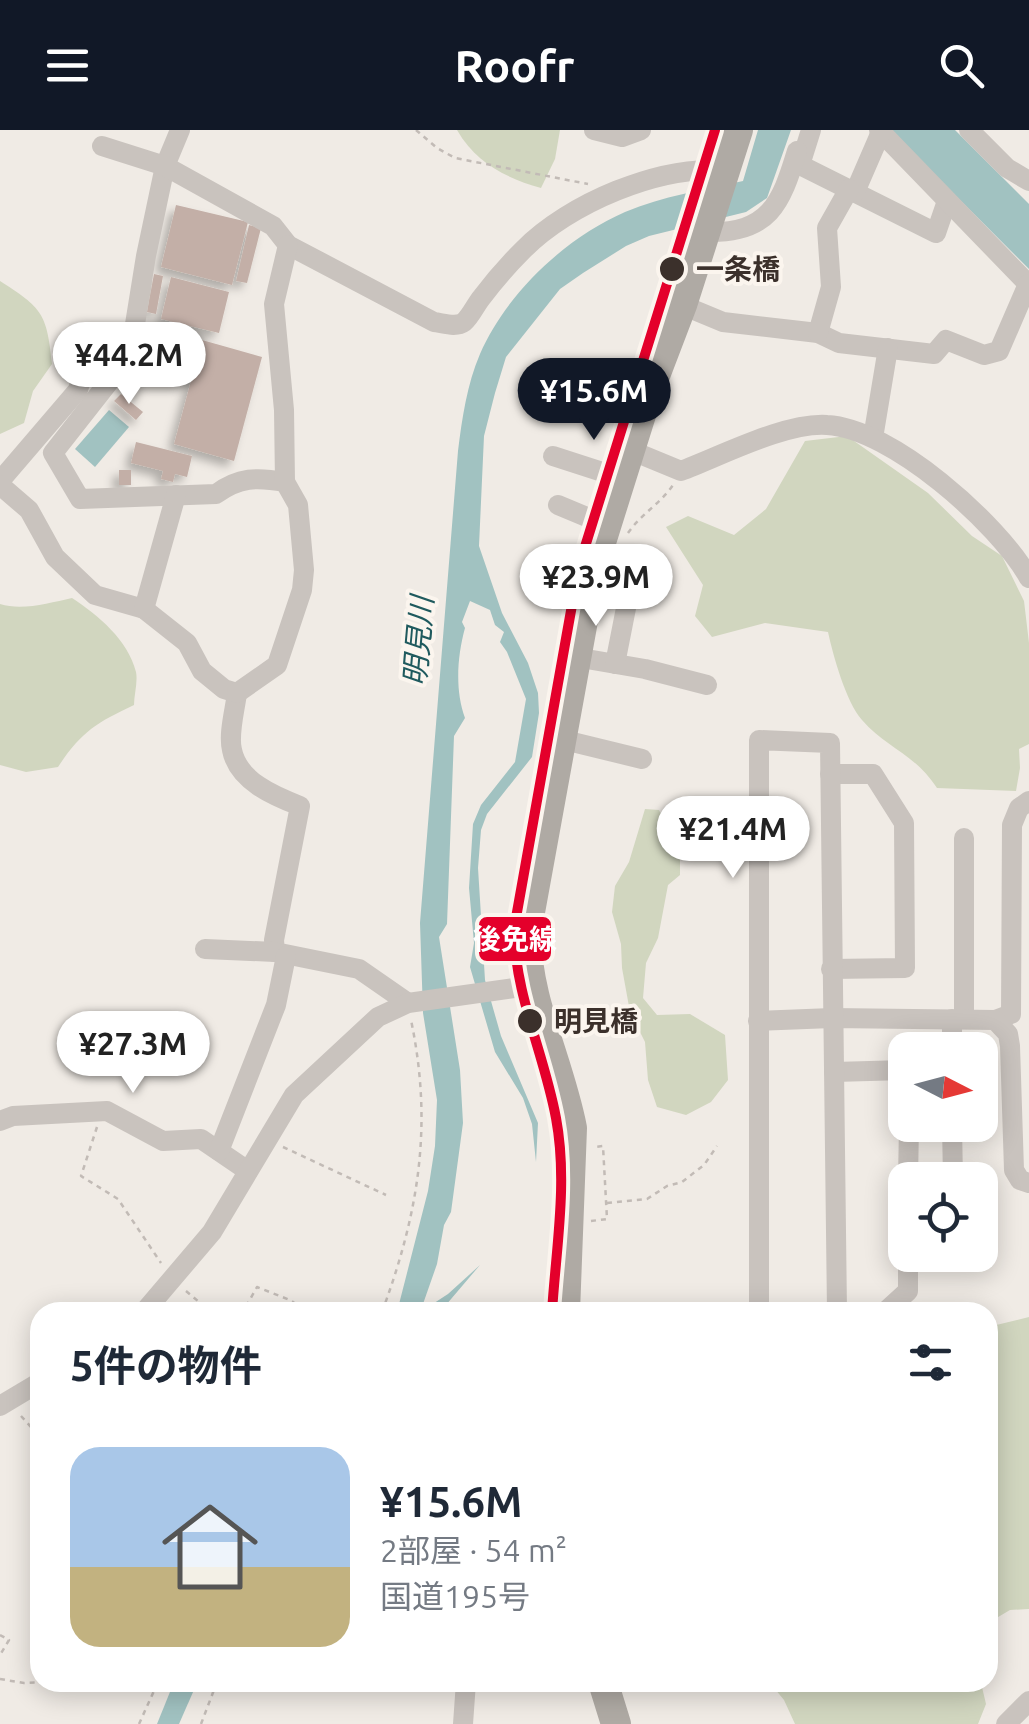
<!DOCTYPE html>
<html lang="ja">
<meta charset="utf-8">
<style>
:root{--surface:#fff;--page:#f2f2f3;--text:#1f2937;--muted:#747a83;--accent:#111827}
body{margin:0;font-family:Ubuntu,"Noto Sans JP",sans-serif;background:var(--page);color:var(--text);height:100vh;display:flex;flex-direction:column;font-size:38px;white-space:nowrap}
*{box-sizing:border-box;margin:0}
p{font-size:32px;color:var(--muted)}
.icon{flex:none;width:55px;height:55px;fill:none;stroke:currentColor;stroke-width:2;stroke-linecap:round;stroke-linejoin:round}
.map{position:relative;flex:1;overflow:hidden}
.sheet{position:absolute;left:30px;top:1172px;width:968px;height:390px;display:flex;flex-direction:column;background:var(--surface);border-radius:30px;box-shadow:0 5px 25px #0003}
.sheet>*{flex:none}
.needle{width:65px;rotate:96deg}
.fabs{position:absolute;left:888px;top:902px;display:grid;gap:20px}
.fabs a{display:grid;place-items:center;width:110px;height:110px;border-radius:20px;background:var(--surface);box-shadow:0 5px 25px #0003;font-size:50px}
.price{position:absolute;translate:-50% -85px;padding:0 22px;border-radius:35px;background:#fff;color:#222;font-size:32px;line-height:65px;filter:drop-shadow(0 2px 5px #0008)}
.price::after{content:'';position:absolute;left:50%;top:60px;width:30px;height:22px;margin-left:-15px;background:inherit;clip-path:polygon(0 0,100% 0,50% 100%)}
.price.active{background:var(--accent);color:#fff}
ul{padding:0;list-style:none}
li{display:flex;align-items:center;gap:30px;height:250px;padding:0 40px}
li span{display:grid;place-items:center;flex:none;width:280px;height:200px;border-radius:30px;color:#555}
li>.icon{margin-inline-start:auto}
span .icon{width:120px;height:120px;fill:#fffc;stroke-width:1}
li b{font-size:42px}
h2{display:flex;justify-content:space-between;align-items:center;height:120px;padding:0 40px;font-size:42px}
header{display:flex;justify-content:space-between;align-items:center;height:130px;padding:0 40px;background:var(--accent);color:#fff;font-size:45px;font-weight:700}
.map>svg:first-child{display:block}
.green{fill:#d1d6bf}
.water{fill:#a1c2c1}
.building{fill:#c3afa7;filter:url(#shadow)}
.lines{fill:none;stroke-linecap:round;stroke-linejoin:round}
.path{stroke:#c2bbb6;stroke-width:2.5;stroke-dasharray:5 5;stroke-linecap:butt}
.minor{stroke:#c9c3be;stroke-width:20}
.highway{stroke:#afaaa4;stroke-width:30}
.tram-1-casing{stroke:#fbf5ee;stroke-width:18}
.tram-1{stroke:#e4002b;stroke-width:10}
.stop-dot{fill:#3b302b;stroke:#fbf5ee;stroke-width:4}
.labels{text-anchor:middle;stroke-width:8;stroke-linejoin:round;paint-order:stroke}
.stop-label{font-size:28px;font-weight:bold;fill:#3b302b;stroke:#fbf5ee;text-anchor:start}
.water-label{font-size:30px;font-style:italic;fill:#1f5a5e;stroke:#fbf5ee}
.line-badge{stroke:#fbf5ee;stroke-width:4}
.badge-label{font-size:28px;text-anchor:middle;font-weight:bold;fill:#fff}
</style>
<header><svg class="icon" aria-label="menu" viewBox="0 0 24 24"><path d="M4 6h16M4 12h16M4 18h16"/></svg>Roofr<svg class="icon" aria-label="search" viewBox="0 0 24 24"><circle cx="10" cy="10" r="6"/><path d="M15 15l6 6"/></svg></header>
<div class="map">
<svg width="1029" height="1594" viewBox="0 0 1029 1594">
<defs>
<filter id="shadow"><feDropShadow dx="-6" dy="6" stdDeviation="5" flood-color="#0004"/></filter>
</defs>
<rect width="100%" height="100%" fill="#f0ebe5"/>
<g class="green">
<path d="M457,0H560L555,29L541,58C506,48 476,33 457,0Z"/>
<path d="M0,151C42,178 47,183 52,234L33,261L24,293L0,304Z"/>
<path d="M847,306L928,363L972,406L1002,426L1024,471L1029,513V614L1019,619L1020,638L1016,661L937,658C914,623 886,618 862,590C846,572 833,525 828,502L765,493L712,507L695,486L703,455L666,397L688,386L734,405L766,379L805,311Z"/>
<path d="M72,468C98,485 128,510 136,542C138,552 134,565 134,575C96,593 81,602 58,637L26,642L0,635V474C22,481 49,473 72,468Z"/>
<path d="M645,679L659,680L680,724V745L668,755L658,808L646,833L643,868L657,885L690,884L725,905L728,950L711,972L686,985L657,977L648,950L645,912L630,882L622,838L621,814L612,782L615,756L629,732Z"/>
<path d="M1029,1187V1479L1010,1480L988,1493V1197Z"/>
<path d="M770,1553H981L986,1574L978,1594H795L784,1570Z"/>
</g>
<g class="water">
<path d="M758,0H791L767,68L746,82L649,106L626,116L583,143L560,159L506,227L495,263L484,306L479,416L502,483L528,533L538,563L539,583L532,627L487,684L481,700L478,738L485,850L501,906L538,993L536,1032L532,994L523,968L495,922L470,837L474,813L469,758L473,694L481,675L515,632L526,569L507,522L500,512L504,502L495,495L490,480L470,471L462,492L465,498C457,527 455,561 465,588L454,606L447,794L439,807L460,940L463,993L451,1082L444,1095L437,1134L423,1174L425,1179L448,1164L480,1135L440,1182H397L428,1061L435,1016L437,970L423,883L420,793L458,321C462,289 467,254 480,224C506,164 565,108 625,82C663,66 703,60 743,51Z"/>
<path d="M890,0H955L1029,74V139Z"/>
<path d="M109,280L129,297L95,337L75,319Z"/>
<path d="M174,1552L197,1553L179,1594H157Z"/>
</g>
<g class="building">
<path d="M176,75L248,92L232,155L161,137Z"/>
<path d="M249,95L261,98L247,153L236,151Z"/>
<path d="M154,144L163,146L156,184L147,182Z"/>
<path d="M171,147L229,162L219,203L161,189Z"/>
<path d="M202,210L262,227L234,331L174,314Z"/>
<path d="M121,264L143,282L136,290L114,271Z"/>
<path d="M136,312L192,326L187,347L175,344L173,352L161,349L163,341L131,333Z"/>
<rect x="119" y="340" width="12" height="15"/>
</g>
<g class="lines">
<g class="path">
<path d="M416,0L437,18L455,28L588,54"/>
<path d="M628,403C641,384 661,373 673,355"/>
<path d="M97,997L81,1046L118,1069L161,1133"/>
<path d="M283,1017L386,1065"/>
<path d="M607,1073L647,1069L667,1056L682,1052L704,1035L717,1016"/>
<path d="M591,1091L607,1089L603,1016L594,1017"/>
<path d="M186,1161L211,1182L244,1180L257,1157L290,1170L307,1182"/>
<path d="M382,1182C419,1082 433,995 411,890"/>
<path d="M21,1286L40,1307"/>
<path d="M0,1505L9,1510L0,1525"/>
<path d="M0,1549L24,1553L52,1552"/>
<path d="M139,1594L158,1552"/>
<path d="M201,1594L217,1552"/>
</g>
<g class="minor">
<path d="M180,0L165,36L146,126L130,225L53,323L80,369L216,364C239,347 257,347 285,352"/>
<path d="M594,0L622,7L641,0"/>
<path d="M811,0L800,35L936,103L947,71"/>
<path d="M879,0L1029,155"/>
<path d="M969,0L1007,38L1029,51"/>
<path d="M102,16L165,36L273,96L288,115L434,192C443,193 456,198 464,192C471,186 476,174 482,167C494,151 508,135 523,120C568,74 660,34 726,41"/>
<path d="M855,62L881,2"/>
<path d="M706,102C769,104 781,74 797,21"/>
<path d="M682,175L723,192L818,203L839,213L934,224L946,210L984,225L999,221L1028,154"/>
<path d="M818,203L831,157L827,98L849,59"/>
<path d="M873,308L888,218"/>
<path d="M630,320L681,341C721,326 786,292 827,295C891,298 998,393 1029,448"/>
<path d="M553,326L621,348"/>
<path d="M0,351L78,260L85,236L83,206"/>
<path d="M0,355L29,380L55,427L95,465L144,479L187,513L202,541L224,559L237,563C235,580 228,604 232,620C238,651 274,666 300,676L274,810L275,822L359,839L408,873"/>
<path d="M558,375L606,395"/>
<path d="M144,479L176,365"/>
<path d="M575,527L645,539L707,555"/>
<path d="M615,534L627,473"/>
<path d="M237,563L277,535L302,460L304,440L298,375L285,352L284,280L274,174L288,115"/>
<path d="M560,609L642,629"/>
<path d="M830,644H873L904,693L905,838L831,839"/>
<path d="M205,819L275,822"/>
<path d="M952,889V920"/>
<path d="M964,889V708"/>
<path d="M995,890L1011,884L1012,695L1019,678L1029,671"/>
<path d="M758,891L832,888L995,890L1008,904L1010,916L1014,1040L1020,1050L1029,1053"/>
<path d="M834,942L905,940"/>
<path d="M0,991L13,986L107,981L163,1011L201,1009L248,1041"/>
<path d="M952,995L953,1050"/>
<path d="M219,1021L276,875L286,826"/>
<path d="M908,1050L909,995"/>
<path d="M144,1182L212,1102L294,965L378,887L408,873L529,856"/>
<path d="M759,1182V610L830,613L837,1182"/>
<path d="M885,1182L908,1161V1125"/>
<path d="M0,1276L40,1252"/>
<path d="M463,1594L466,1552"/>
<path d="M1006,1594L1029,1571"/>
</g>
<g class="highway">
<path d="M565,1182L572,998C559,931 527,873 526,804L592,441L645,272L682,175L738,0"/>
<path d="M603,1552L616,1594"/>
</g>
<g class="tram-1-casing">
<path id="tram-1" d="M552,1182C556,1118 568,1052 556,988C544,923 515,866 514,799L579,436L715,0"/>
</g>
<use href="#tram-1" class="tram-1"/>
</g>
<g class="stop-dot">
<circle cx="672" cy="139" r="14"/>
<circle cx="530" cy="891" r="14"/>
</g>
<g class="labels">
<g class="stop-label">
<text x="696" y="149">一条橋</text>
<text x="554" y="901">明見橋</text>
</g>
<g class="water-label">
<text transform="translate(419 511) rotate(-85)" y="10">明見川</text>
</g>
</g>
<rect class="line-badge" x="477" y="785" width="76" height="48" rx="10" fill="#e4002b"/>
<g class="badge-label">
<text x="515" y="819">後免線</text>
</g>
</svg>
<div class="fabs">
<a><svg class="needle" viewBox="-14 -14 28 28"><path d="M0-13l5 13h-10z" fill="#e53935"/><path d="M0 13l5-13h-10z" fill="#747a83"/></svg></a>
<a><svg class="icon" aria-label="locate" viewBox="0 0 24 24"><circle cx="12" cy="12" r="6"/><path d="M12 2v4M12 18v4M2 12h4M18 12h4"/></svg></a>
</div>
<b class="price" style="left:129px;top:277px">¥44.2M</b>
<b class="price active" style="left:594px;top:313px">¥15.6M</b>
<b class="price" style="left:596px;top:499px">¥23.9M</b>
<b class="price" style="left:733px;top:751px">¥21.4M</b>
<b class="price" style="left:133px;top:966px">¥27.3M</b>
<section class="sheet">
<h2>5件の物件<svg class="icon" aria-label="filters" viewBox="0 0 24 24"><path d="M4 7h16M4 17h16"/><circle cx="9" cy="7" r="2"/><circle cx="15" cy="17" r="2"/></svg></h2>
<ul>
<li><span style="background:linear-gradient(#a9c7e8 60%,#c2b280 0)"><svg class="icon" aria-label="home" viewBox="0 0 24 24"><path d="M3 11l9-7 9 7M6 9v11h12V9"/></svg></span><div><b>¥15.6M</b><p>2部屋 · 54 m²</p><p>国道195号</p></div></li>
</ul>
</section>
</div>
